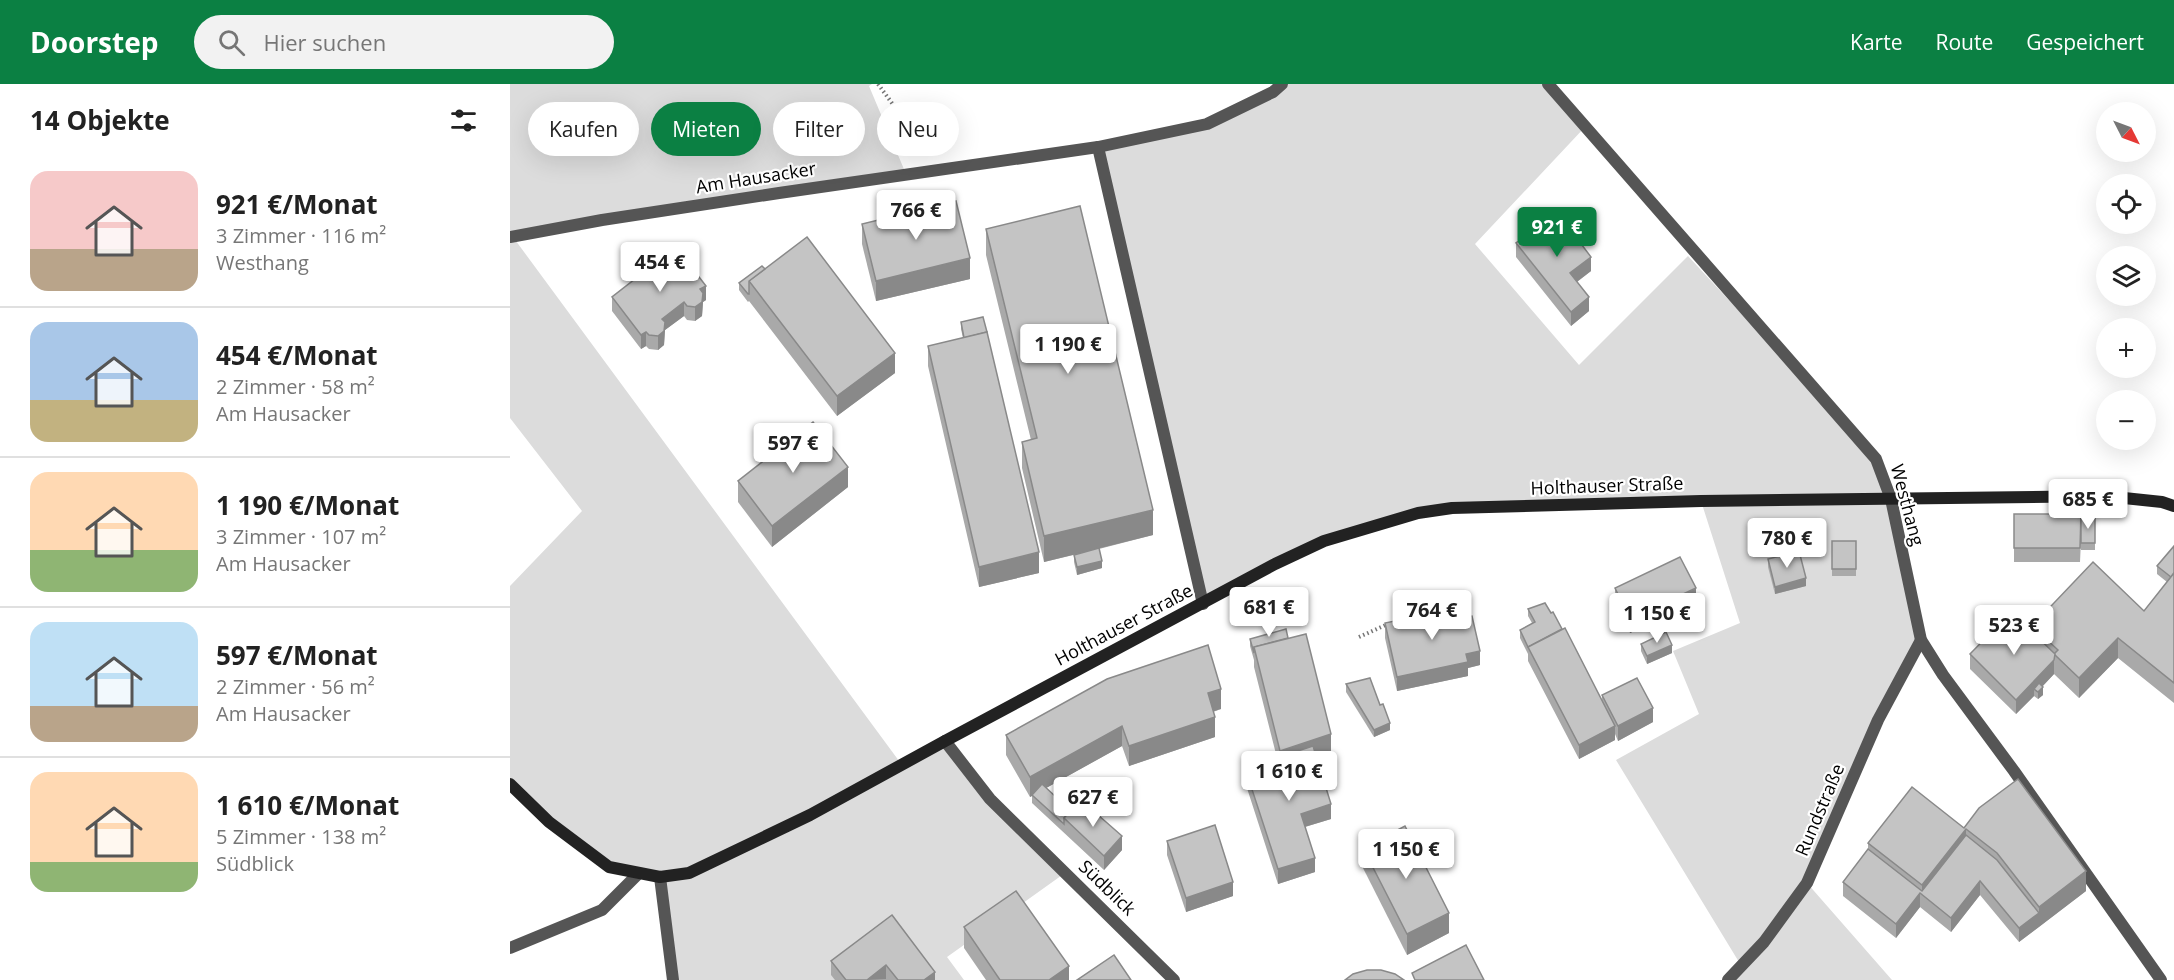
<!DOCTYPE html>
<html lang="de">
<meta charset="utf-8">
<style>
:root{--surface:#fff;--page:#f2f2f2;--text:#222;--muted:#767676;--line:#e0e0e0;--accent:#0b8043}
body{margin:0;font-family:"Open Sans",sans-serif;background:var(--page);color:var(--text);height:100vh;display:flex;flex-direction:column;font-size:22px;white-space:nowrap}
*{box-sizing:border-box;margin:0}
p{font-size:20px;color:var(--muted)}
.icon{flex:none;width:33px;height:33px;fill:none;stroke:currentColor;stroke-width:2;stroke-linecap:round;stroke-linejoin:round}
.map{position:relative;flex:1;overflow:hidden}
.details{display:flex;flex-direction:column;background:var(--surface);width:510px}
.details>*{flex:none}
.guide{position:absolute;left:18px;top:18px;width:570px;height:54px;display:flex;gap:12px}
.needle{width:39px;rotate:132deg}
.buttons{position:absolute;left:1586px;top:18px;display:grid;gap:12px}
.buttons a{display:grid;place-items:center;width:60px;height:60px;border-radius:50%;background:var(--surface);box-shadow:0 6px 24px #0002;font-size:30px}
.price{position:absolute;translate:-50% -51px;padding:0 14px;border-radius:6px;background:#fff;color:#222;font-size:20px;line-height:39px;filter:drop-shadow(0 2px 3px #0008)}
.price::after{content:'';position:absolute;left:50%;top:36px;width:18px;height:14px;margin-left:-9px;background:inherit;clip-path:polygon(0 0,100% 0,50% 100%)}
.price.on{background:var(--accent);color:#fff}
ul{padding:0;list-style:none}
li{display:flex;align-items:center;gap:18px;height:150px;padding:0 30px}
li+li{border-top:2px solid var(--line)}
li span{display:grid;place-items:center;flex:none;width:168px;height:120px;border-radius:18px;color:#555}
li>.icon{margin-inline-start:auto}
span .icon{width:72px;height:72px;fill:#fffc;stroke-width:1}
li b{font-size:26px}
h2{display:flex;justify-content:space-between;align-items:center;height:72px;padding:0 30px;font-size:26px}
.tag{padding:0 21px;border-radius:27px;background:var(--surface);box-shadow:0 6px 24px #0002;font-size:21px;line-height:54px}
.tag.on{background:var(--accent);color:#fff}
header{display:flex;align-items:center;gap:36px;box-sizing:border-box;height:84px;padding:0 30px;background:var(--accent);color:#fff}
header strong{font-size:28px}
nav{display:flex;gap:33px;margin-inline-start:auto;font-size:21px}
.search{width:420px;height:54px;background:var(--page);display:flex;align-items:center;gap:15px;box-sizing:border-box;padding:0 21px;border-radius:33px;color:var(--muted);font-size:22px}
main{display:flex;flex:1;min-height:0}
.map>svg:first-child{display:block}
.green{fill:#dcdcdc}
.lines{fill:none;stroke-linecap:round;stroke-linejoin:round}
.path{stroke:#777;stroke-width:4;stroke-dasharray:1.5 3;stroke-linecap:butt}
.lane{stroke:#555;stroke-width:12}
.street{stroke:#555;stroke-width:12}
.secondary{stroke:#222;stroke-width:12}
.wall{fill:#a9a9a9}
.shaded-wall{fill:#898989}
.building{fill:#c4c4c4;stroke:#898989;stroke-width:1.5}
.labels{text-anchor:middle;stroke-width:4.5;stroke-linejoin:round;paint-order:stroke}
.street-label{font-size:18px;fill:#000;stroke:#fff}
</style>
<header>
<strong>Doorstep</strong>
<div class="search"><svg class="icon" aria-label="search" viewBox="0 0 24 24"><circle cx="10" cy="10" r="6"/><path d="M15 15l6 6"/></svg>Hier suchen</div>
<nav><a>Karte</a><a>Route</a><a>Gespeichert</a></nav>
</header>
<main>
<section class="details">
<h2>14 Objekte<svg class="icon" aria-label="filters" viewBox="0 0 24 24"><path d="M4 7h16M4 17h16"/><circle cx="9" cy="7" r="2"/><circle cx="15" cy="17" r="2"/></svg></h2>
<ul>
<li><span style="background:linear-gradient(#f6c9c9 65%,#b9a48a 0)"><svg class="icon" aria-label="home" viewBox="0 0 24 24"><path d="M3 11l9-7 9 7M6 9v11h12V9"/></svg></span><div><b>921 €/Monat</b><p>3 Zimmer · 116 m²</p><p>Westhang</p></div></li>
<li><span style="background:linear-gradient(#a9c7e8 65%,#c2b280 0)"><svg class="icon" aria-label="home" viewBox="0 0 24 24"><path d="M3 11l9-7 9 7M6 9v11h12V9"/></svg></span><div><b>454 €/Monat</b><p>2 Zimmer · 58 m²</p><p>Am Hausacker</p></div></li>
<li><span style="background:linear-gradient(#ffd9b3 65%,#8fb573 0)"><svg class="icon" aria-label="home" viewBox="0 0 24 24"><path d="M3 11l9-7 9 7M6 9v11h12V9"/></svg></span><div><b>1 190 €/Monat</b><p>3 Zimmer · 107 m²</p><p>Am Hausacker</p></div></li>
<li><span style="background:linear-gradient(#bfe0f5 70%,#b9a48a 0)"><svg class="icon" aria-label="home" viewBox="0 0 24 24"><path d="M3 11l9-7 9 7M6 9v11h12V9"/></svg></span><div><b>597 €/Monat</b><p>2 Zimmer · 56 m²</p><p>Am Hausacker</p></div></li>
<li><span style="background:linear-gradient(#ffd9b3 75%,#8fb573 0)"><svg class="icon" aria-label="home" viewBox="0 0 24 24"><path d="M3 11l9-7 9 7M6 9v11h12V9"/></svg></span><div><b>1 610 €/Monat</b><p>5 Zimmer · 138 m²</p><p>Südblick</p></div></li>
</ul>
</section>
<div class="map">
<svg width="1664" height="896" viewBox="0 0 1664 896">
<rect width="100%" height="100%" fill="#fff"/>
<g class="green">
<path d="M0,0H362L359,2L396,90L3,153L392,681L435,657L555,789L437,873L454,896H163L150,793L99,783L0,700V502L72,427L0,334Z"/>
<path d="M772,0H1038L1075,43L965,160L1069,281L1178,172L1366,375L1411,556L1297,799L1382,896H1218L1232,883L1106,676L1189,630L1163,567L1230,539L1191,417L908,429L814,457L693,519L588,63L697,40Z"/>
</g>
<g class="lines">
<g class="path">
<path d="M368,0L406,52"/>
<path d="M943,525L960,514"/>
<path d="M849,553L878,540"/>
</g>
<path class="lane" d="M588,63L693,520"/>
<g class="street">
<path d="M1038,0L1366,375L1381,415L1411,556L1433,591L1504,687L1651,896"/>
<path d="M0,153L92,136L269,109L588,63L697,40L763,8L772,0"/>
<path d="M435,657L480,715L664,896"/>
<path d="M150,793L163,896"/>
<path d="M0,864L92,826L128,790"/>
<path d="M1218,896L1254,858L1297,799L1368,636L1411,556"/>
</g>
<path class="secondary" d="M0,700L39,738L99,783L150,793L179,789L300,731L435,657L765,480L814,457L908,429L942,424L1191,417L1595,412L1652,418L1664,422"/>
</g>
<g class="wall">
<path d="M352,140L460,195L366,217L352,160Z"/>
<path d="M476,145L643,451L589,465L592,484L567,491L564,478V471L576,468L534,478L512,384V358L521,356L476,171Z"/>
<path d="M1006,159L1081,187L1067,198L1079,227L1061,242L1006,173Z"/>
<path d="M255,185L385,289L327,332L239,217L238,218L229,206V199Z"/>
<path d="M102,213L196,216L193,218L192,232L185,237L177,236L174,232L155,246L154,261L148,266L139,265L136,262L131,265L102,227Z"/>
<path d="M451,238L529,489L469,503L418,282V262L453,254L451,245Z"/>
<path d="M228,397L338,403L262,463L228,418Z"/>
<path d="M1504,430L1571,434H1585V466H1571V456L1570,478H1504Z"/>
<rect x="1322" y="457" width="24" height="35"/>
<path d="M1664,462V619L1608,574L1569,614L1544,590L1532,603L1533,611L1528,615L1524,612L1506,630L1460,585V570L1522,548V542L1634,527L1657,498L1647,490V482Z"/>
<path d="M1258,475L1296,502L1265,510L1258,483Z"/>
<path d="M1105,504L1186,519L1120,549L1105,518Z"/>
<path d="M927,523L941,525L949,534L970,581L958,584V592L887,607L875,554V539L927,528Z"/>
<path d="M1018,525L1052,545L1092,617V611L1143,638L1108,657L1105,650V656L1069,675L1018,577V570L1010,554V546L1022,539L1018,532Z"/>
<path d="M778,554L821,670L807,675L821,735L795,743L805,788L768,800L735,698V684L767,674L744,583V576L740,562V555Z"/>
<path d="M1131,560L1162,569L1137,580L1131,567Z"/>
<path d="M836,600L870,621L880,646L864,653L836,608Z"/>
<path d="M711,625L703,628L705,653L619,682L612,662L536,704L561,727L612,766L594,786L522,719V712L520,713L496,671V651Z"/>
<path d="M1454,744L1576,807L1509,858L1470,811L1441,848L1410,823L1386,854L1333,812V798L1358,765V759Z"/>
<path d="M657,757L723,812L676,828L657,771Z"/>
<path d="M853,764L939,849L897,871L853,784Z"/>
<path d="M382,831L425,896H325L321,891V877Z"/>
<path d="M454,843L559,896H476L454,864Z"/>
</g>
<g class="shaded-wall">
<path d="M1081,173V187L1060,203V189Z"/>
<path d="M460,174V195L366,217V197Z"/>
<path d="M196,202V216L193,218L192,232L185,237V223L190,205Z"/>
<path d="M1079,213V227L1061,242V228Z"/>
<path d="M174,218V232L155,246L154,261L148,266V252L152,235Z"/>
<path d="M136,248V262L131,265V251Z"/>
<path d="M385,269V289L327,332V312Z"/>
<path d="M338,383V403L262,463V442Z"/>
<path d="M643,426V451L534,478V452Z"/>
<path d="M529,468V489L469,503V483Z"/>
<path d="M592,477V484L567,491V483Z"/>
<path d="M1296,494V502L1265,510V503Z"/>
<path d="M1186,504V519L1120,549V535Z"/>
<path d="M1608,554V574L1569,614V594Z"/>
<path d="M1162,561V569L1137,580V572Z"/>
<path d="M970,567V581L958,584V592L887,607V593L956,570Z"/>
<path d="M1544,576V590L1527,608L1524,605V612L1506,630V616Z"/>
<path d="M1533,603V611L1528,615V608Z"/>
<path d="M711,605V625L698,629V609Z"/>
<path d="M1143,624V638L1108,657V642Z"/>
<path d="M705,633V653L619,682V662Z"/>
<path d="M880,639V646L864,653V646Z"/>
<path d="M612,642V662L520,713V693Z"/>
<path d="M1105,642V656L1069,675V661Z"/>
<path d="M821,650V670L770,687V667Z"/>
<path d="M821,720V735L791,744V730Z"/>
<path d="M1456,745V766L1412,811V801Z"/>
<path d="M612,752V766L594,786V772Z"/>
<path d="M805,774V788L768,800V785Z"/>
<path d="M1576,787V807L1529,843V823Z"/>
<path d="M1470,797V811L1441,848V834Z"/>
<path d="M723,798V812L676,828V814Z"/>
<path d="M1410,809V823L1386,854V840Z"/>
<path d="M939,829V849L897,871V850Z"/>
<path d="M1529,829V843L1509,858V844Z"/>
<path d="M376,881V895L357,896Z"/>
<path d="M559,882V896H539Z"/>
<path d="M425,888V896H414Z"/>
</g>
<g class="building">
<path d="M446,117L460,174L366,197L352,140Z"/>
<path d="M570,122L643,426L534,452L512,358L527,354L476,145Z"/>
<path d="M1047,128L1081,173L1060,189L1079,213L1061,228L1006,159Z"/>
<path d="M297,153L385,269L327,312L239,197Z"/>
<path d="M166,163L196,202L190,205L193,209L192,218L185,223L177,222L174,218L152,235L155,238L154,247L148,252L139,251L136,248L131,251L102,213Z"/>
<path d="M252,182L255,185L239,197V210H238L229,199Z"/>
<path d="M473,233L477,248L454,254L451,238Z"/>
<path d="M477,248L529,468L469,483L418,262Z"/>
<path d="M303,338L338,383L262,442L228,397Z"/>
<path d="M1504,430H1571L1570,464H1504Z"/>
<rect x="1571" y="434" width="14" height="25"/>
<rect x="1322" y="457" width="24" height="28"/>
<path d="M1664,462V489L1661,493L1647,482Z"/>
<path d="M589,464L592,477L567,483L564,471Z"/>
<path d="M1289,467L1296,494L1265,503L1258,475Z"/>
<path d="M1170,473L1186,504L1120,535L1105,504Z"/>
<path d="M1583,478L1634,527L1664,489V599L1608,554L1569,594L1544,570L1548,566L1522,542Z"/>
<path d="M1035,519L1041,529L1043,528L1052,545L1018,563L1010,546L1025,538L1018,525Z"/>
<path d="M940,520L941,525L946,524L949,534L962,532L970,567L956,570L958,578L887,593L875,539L928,528L927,523Z"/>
<path d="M1501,528L1545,570L1544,576L1506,616L1460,570Z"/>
<path d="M1055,544L1105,642L1069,661L1018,563Z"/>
<path d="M776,545L778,554L744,563V569L740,555Z"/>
<path d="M1156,548L1162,561L1137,572L1131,560Z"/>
<path d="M796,550L821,650L770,667L744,563Z"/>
<path d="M698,561L711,605L698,609L705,633L619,662L612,642L520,693L496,651L597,595Z"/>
<path d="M860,594L870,621L873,620L880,639L864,646L836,600Z"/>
<path d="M1127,594L1143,624L1108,642L1092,611Z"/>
<path d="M1529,599L1533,603L1528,608L1524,605Z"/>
<path d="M803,662L821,720L791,730L805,774L768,785L735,684Z"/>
<path d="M1508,695L1576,787L1529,823L1487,769L1456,745L1412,801L1358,759L1402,703L1454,744L1469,724Z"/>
<path d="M532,700L561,727L554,734V740L522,711Z"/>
<path d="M571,716L612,752L594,772L554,734Z"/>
<path d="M705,741L723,798L676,814L657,757Z"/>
<path d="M895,742L939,829L897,850L853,764Z"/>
<path d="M1456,751L1487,776L1529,829L1509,844L1470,797L1441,834L1410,809L1386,840L1333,798L1358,765L1412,807Z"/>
<path d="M506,807L559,882L539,896H490L454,843Z"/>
<path d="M382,831L425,888L414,896H388L376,881L357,896H336L321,877Z"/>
<path d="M956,861L974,896H905L902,889Z"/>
<path d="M604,871L621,896H567Z"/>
<path d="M857,886H871L885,890L894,896H835L843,890Z"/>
</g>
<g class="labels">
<g class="street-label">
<text transform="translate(246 94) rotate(-9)" y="6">Am Hausacker</text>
<text transform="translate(1097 402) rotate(-2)" y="6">Holthauser Straße</text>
<text transform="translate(1397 421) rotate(75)" y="6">Westhang</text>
<text transform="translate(614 541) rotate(-28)" y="6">Holthauser Straße</text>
<text transform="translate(1310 726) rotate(-67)" y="6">Rundstraße</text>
<text transform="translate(597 804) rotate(44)" y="6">Südblick</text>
</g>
</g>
</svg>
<div class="buttons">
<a><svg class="needle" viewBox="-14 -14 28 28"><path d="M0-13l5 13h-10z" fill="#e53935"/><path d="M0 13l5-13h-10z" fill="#767676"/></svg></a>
<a><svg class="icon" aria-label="locate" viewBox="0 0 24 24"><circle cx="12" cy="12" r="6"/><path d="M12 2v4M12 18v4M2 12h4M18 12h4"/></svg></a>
<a><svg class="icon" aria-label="layers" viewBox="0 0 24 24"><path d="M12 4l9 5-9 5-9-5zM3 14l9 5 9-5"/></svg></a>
<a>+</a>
<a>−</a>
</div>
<b class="price" style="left:406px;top:157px">766 €</b>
<b class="price on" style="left:1047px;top:174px">921 €</b>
<b class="price" style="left:150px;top:209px">454 €</b>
<b class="price" style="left:558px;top:291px">1 190 €</b>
<b class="price" style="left:283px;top:390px">597 €</b>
<b class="price" style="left:1578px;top:446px">685 €</b>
<b class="price" style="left:1277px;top:485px">780 €</b>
<b class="price" style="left:759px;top:554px">681 €</b>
<b class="price" style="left:922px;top:557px">764 €</b>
<b class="price" style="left:1147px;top:560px">1 150 €</b>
<b class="price" style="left:1504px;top:572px">523 €</b>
<b class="price" style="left:779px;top:718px">1 610 €</b>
<b class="price" style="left:583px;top:744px">627 €</b>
<b class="price" style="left:896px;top:796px">1 150 €</b>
<div class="guide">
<a class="tag">Kaufen</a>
<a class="tag on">Mieten</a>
<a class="tag">Filter</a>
<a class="tag">Neu</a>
</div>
</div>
</main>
